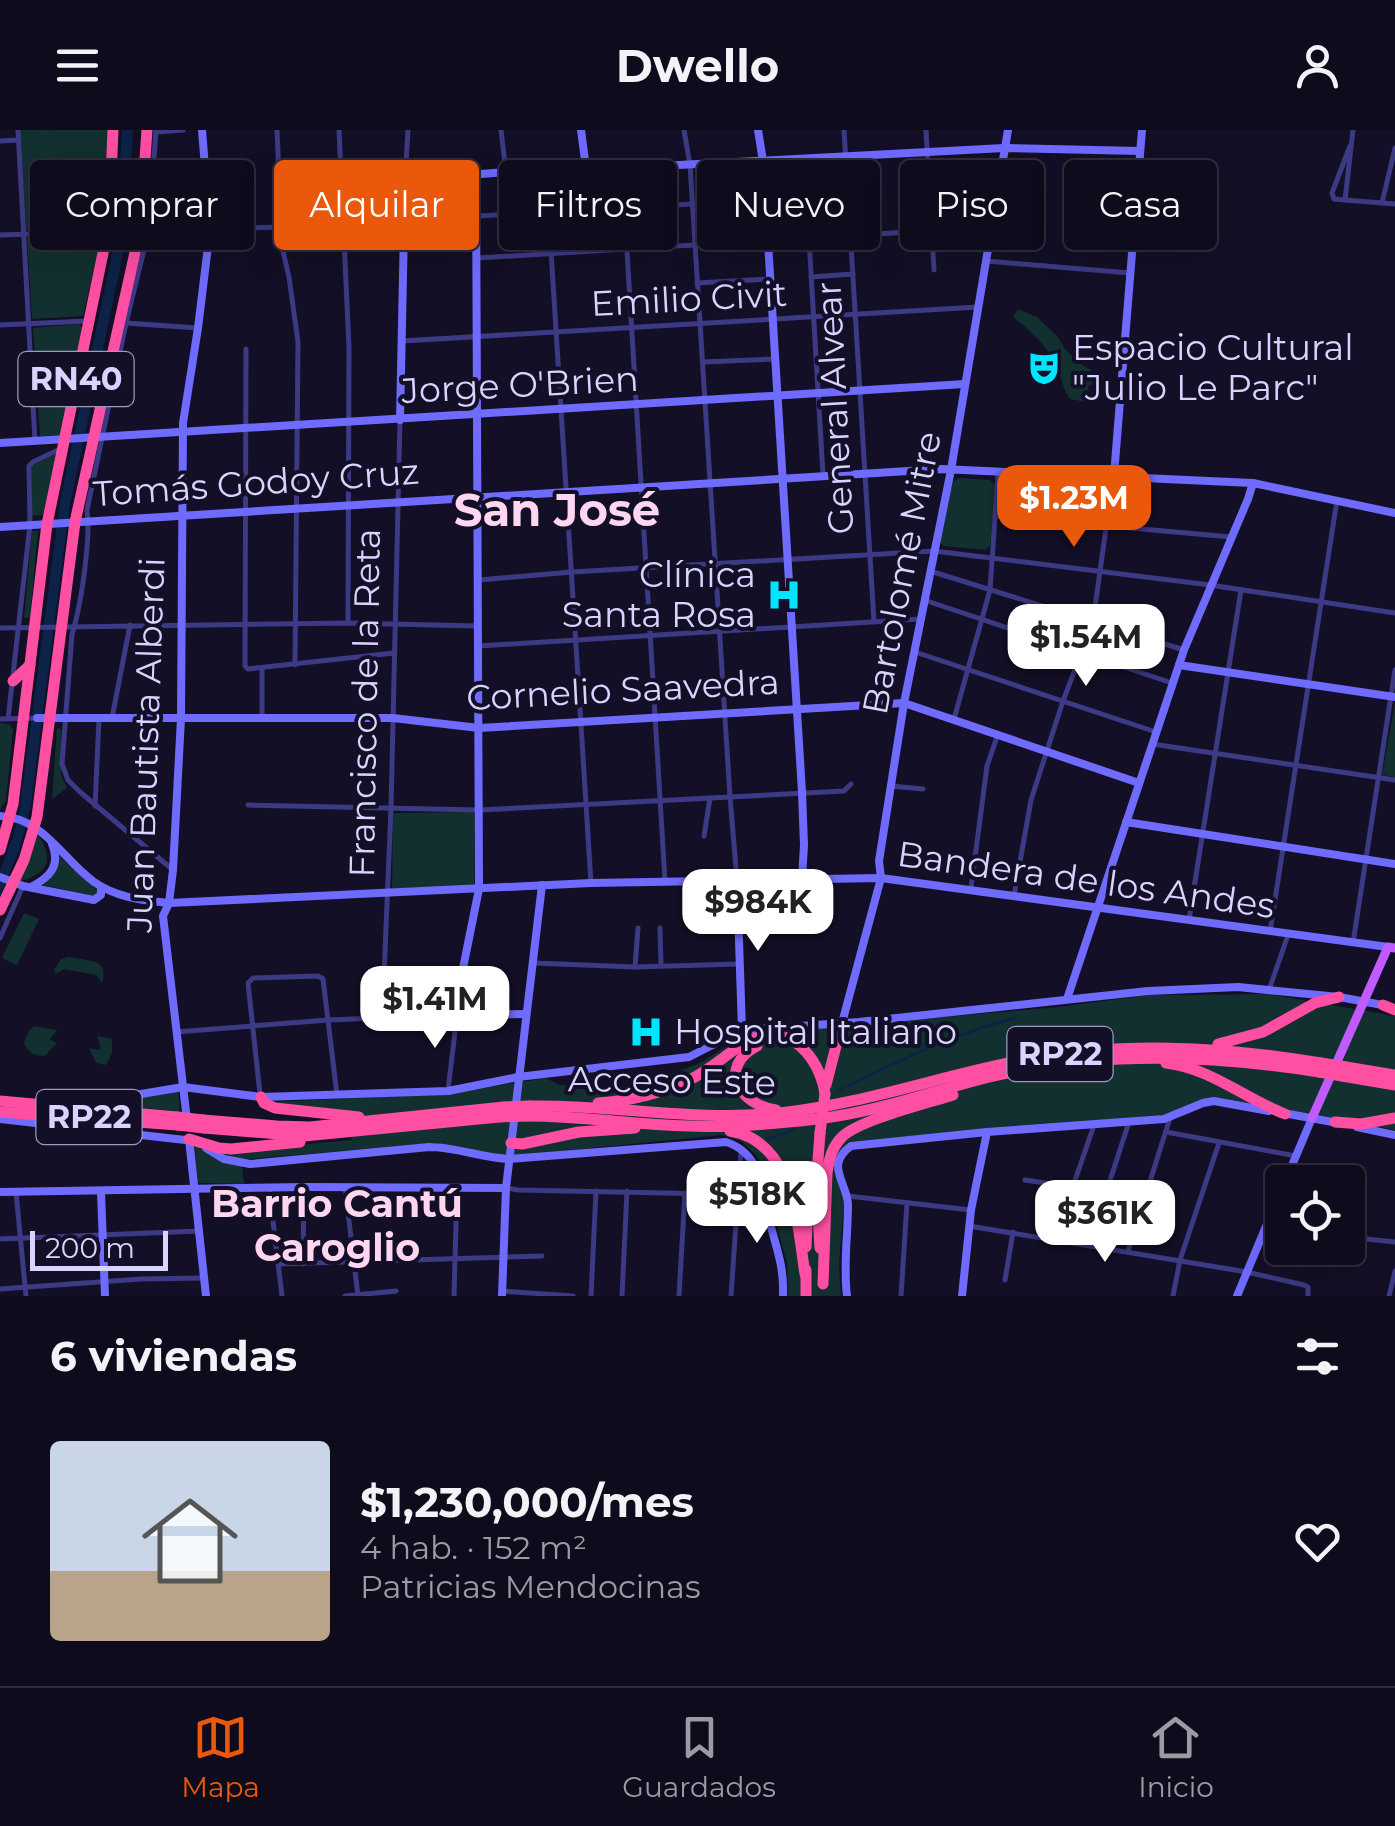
<!DOCTYPE html>
<html lang="es">
<meta charset="utf-8">
<style>
:root{--surface:#0e0b1c;--page:#1c1929;--text:#f1f3f6;--muted:#9b9ba3;--line:#2e2b3b;--accent:#ea580c}
body{margin:0;font-family:Montserrat,sans-serif;background:var(--page);color:var(--text);height:100vh;display:flex;flex-direction:column;font-size:38px;white-space:nowrap}
*{box-sizing:border-box;margin:0}
p{font-size:32px;color:var(--muted)}
.icon{flex:none;width:55px;height:55px;fill:none;stroke:currentColor;stroke-width:2;stroke-linecap:round;stroke-linejoin:round}
.map{position:relative;height:1166px;overflow:hidden}
.panel{display:flex;flex-direction:column;background:var(--surface);flex:1}
.panel>*{flex:none}
.banner{position:absolute;left:30px;top:30px;width:1335px;height:90px;display:flex;gap:20px}
.tools{position:absolute;left:1265px;top:1035px;display:grid;gap:20px}
.tools a{display:grid;place-items:center;width:100px;height:100px;border-radius:10px;background:var(--surface);box-shadow:0 10px 40px #0002,0 0 0 2px var(--line);font-size:50px}
.scale{position:absolute;left:30px;bottom:25px;width:138px;box-sizing:border-box;padding-left:10px;border:5px solid #d9d4ff;border-top:0;font-size:28px;line-height:35px;white-space:nowrap;color:#d9d4ff;-webkit-text-stroke:8px #130f26;paint-order:stroke}
.price{position:absolute;translate:-50% -85px;padding:0 22px;border-radius:20px;background:#fff;color:#222;font-size:32px;line-height:65px;filter:drop-shadow(0 2px 5px #0008)}
.price::after{content:'';position:absolute;left:50%;top:60px;width:30px;height:22px;margin-left:-15px;background:inherit;clip-path:polygon(0 0,100% 0,50% 100%)}
.price.on{background:var(--accent);color:#fff}
ul{padding:0;list-style:none}
li{display:flex;align-items:center;gap:30px;height:250px;padding:0 50px}
li+li{border-top:2px solid var(--line)}
li span{display:grid;place-items:center;flex:none;width:280px;height:200px;border-radius:10px;color:#555}
li>.icon{margin-inline-start:auto}
span .icon{width:120px;height:120px;fill:#fffc;stroke-width:1}
li b{font-size:42px}
h2{display:flex;justify-content:space-between;align-items:center;height:120px;padding:0 50px;font-size:42px}
.tag{padding:0 35px;border-radius:10px;background:var(--surface);box-shadow:0 10px 40px #0002,0 0 0 2px var(--line);font-size:35px;line-height:90px}
.tag.on{background:var(--accent);color:#fff}
header{display:flex;justify-content:space-between;align-items:center;height:130px;padding:0 50px;background:var(--surface);font-size:45px;font-weight:700}
.tabs{display:flex;justify-content:space-around;align-items:center;height:140px;border-top:2px solid var(--line);background:var(--surface);font-size:28px;color:var(--muted)}
.tabs a{display:grid;justify-items:center;gap:5px}
.tabs .on{color:var(--accent)}
.map>svg:first-child{display:block}
.green{fill:#12302f}
.water{fill:#0c2248}
.lines{fill:none;stroke-linecap:round;stroke-linejoin:round}
.stream{stroke:#0c2248;stroke-width:2.5}
.street{stroke:#3d3a85;stroke-width:5}
.secondary{stroke:#6f6bff;stroke-width:8}
.primary{stroke:#c25bff;stroke-width:9}
.highway{stroke:#ff4fa3;stroke-width:11}
.highway-bridge{stroke:#ff4fa3;stroke-width:11}
.labels{text-anchor:middle;stroke-width:8;stroke-linejoin:round;paint-order:stroke}
.shield{fill:#130f26;stroke:#9e99be;stroke-width:2.5}
.shield-label{font-size:32px;font-weight:bold;fill:#d9d4ff}
.street-label{font-size:35px;fill:#d9d4ff;stroke:#130f26}
.poi-label{font-size:35px;fill:#d9d4ff;stroke:#130f26;text-anchor:start}
.neighbourhood-label{font-size:38px;font-weight:bold;fill:#ffd6f0;stroke:#130f26}
.district-label{font-size:45px;font-weight:bold;fill:#ffd6f0;stroke:#130f26}
</style>
<header><svg class="icon" aria-label="menu" viewBox="0 0 24 24"><path d="M4 6h16M4 12h16M4 18h16"/></svg>Dwello<svg class="icon" aria-label="person" viewBox="0 0 24 24"><circle cx="12" cy="8" r="4"/><path d="M4 21q1-7 8-7t8 7"/></svg></header>
<div class="map">
<svg width="1395" height="1166" viewBox="0 0 1395 1166">
<rect width="100%" height="100%" fill="#130f26"/>
<g class="green">
<path d="M20,0H108L103,98L26,100Z"/>
<path d="M96,105L101,106V109L83,186L32,189L27,108Z"/>
<path d="M1018,179L1037,187L1057,206L1066,220L1082,235L1104,247L1103,254L1089,255L1086,272L1070,269C1063,259 1062,249 1057,238C1047,215 1032,202 1013,187Z"/>
<path d="M79,194L82,197L61,305L40,306L33,198Z"/>
<path d="M56,324L43,385L32,386V336Z"/>
<path d="M958,348L990,350L995,355L990,416L985,420L944,416L938,411L953,352Z"/>
<path d="M32,401H38L30,488H24Z"/>
<path d="M1395,573V647L1382,645Z"/>
<path d="M0,593L9,594L13,599L6,671L0,679Z"/>
<path d="M57,598L61,599V645L67,658L52,669Z"/>
<path d="M474,682V755L392,759L393,683Z"/>
<path d="M37,703C54,728 50,744 20,751Z"/>
<path d="M59,726L99,762L95,766L43,755L55,742Z"/>
<path d="M24,783L39,789L17,835L2,828Z"/>
<path d="M69,827C87,831 110,828 102,853L96,845L64,839L56,844L54,840L61,829Z"/>
<path d="M1269,864L1395,886V1000L1219,968L1170,984L848,1014L838,1024L844,1074L839,1135L841,1166H788L787,1133L774,1086L766,1045L756,1025L741,1011L722,1005L511,1026H488L435,1013L237,1030L222,1022L352,1010L348,982L271,972L447,964L546,948L559,955L616,958L637,956L700,933L744,905L1058,877L1149,865Z"/>
<path d="M34,896L57,900L50,909L57,913L45,926C34,926 27,922 24,912L29,901Z"/>
<path d="M97,906L112,909V923L106,935L96,933L89,918L99,920L101,918Z"/>
<path d="M178,960L180,982L111,974Z"/>
<path d="M196,1016L220,1030L242,1036L244,1054L197,1053L193,1018Z"/>
</g>
<path class="water" d="M122,0H133L127,105L69,380L31,675L20,718L0,766V741L13,707L19,684L60,372L116,105Z"/>
<g class="lines">
<g class="stream">
<path d="M848,956C902,929 955,904 1014,888"/>
<path d="M838,961L843,958"/>
<path d="M767,1009L794,1000"/>
</g>
<g class="street">
<path d="M18,0L35,311"/>
<path d="M156,0L149,100L126,193L87,380C91,409 81,476 72,504L62,634L68,650L80,662L173,740"/>
<path d="M277,0L282,117L289,147L298,212L295,535"/>
<path d="M339,0L349,218L348,493"/>
<path d="M501,0L506,42"/>
<path d="M684,0L690,35L730,667L737,750"/>
<path d="M844,0L874,492"/>
<path d="M926,0L934,140"/>
<path d="M157,2L183,0"/>
<path d="M0,11L18,10"/>
<path d="M1350,16L1332,63L1334,69L1345,70L1353,0"/>
<path d="M622,38L665,751"/>
<path d="M546,42L591,753"/>
<path d="M405,50L408,0"/>
<path d="M1345,70L1395,74"/>
<path d="M1382,73L1395,18"/>
<path d="M0,105L281,97L818,67"/>
<path d="M809,109L823,345"/>
<path d="M477,128L993,97"/>
<path d="M986,131L1130,143"/>
<path d="M811,147L853,144"/>
<path d="M697,153L769,149"/>
<path d="M126,193L198,198"/>
<path d="M0,195L87,191"/>
<path d="M402,211L978,177"/>
<path d="M246,219L245,536L248,539L394,523"/>
<path d="M703,232L774,229"/>
<path d="M996,386L1231,407"/>
<path d="M930,441L1184,520"/>
<path d="M479,450L572,442L934,421L1210,455L1395,483"/>
<path d="M924,470L1172,553"/>
<path d="M0,498L348,493L477,496"/>
<path d="M479,516L920,489"/>
<path d="M915,522L1156,602"/>
<path d="M262,538V587"/>
<path d="M112,588L130,495"/>
<path d="M0,589L37,588"/>
<path d="M8,589L30,395L29,336L33,332L58,320"/>
<path d="M954,589L990,460L998,343"/>
<path d="M1152,614L1395,650"/>
<path d="M891,656L923,659"/>
<path d="M248,675L479,680L844,661L851,654"/>
<path d="M95,676L99,589"/>
<path d="M704,706L710,668"/>
<path d="M971,758L987,636L998,604"/>
<path d="M1014,766L1031,670L1063,571L1093,492L1113,347"/>
<path d="M1189,790L1241,460"/>
<path d="M660,798L661,835"/>
<path d="M1270,802L1337,370"/>
<path d="M0,808L23,756"/>
<path d="M1353,813L1395,540"/>
<path d="M533,833L635,837L739,834"/>
<path d="M635,837L638,798"/>
<path d="M384,846L391,678L400,290"/>
<path d="M1269,860L1288,805"/>
<path d="M176,902L328,890L457,885L448,960"/>
<path d="M260,964L248,853L253,848L318,846L323,849L337,965"/>
<path d="M1166,1002L1296,1026"/>
<path d="M1025,1050L1072,1057"/>
<path d="M345,1057L358,1166"/>
<path d="M269,1058L282,1166"/>
<path d="M506,1058L518,1060L762,1065"/>
<path d="M16,1062L26,1166"/>
<path d="M848,1066L971,1080"/>
<path d="M1267,1093L1282,1096"/>
<path d="M969,1096L1247,1142L1304,1155L1308,1157V1166"/>
<path d="M1348,1107L1395,1112"/>
<path d="M0,1109L199,1101"/>
<path d="M1055,1109L1094,995"/>
<path d="M1089,1115L1129,992"/>
<path d="M1128,1121L1170,988"/>
<path d="M278,1134L542,1126"/>
<path d="M303,1134L304,1057"/>
<path d="M1005,1150L1013,1102"/>
<path d="M0,1159L141,1149L204,1148"/>
<path d="M502,1161L573,1166"/>
<path d="M345,1166L396,1161"/>
<path d="M454,1166L457,1059"/>
<path d="M591,1166L596,1061"/>
<path d="M622,1166L627,1061"/>
<path d="M679,1166L685,1063"/>
<path d="M731,1166L741,1021"/>
<path d="M901,1166L907,1073"/>
<path d="M1173,1166L1180,1130L1219,1013"/>
<path d="M1389,1166L1395,1141"/>
</g>
<g class="secondary">
<path d="M581,0L586,38"/>
<path d="M758,0L763,31L802,662L804,715L802,749"/>
<path d="M476,44L479,759L460,853L457,885L526,884"/>
<path d="M400,290L405,50L506,42L622,38L1004,18L1140,21"/>
<path d="M0,313L965,254"/>
<path d="M1114,345L1142,0"/>
<path d="M0,397L941,339L1253,353L1395,383"/>
<path d="M1179,535L1395,567"/>
<path d="M37,588H393L479,598L904,573L1139,653"/>
<path d="M0,686C44,688 62,729 94,752C117,768 143,770 169,773L591,753L881,748L1388,817"/>
<path d="M1126,692L1395,734"/>
<path d="M0,747L23,756L94,770L101,765V757"/>
<path d="M737,750L742,900"/>
<path d="M31,757C50,747 61,736 52,714"/>
<path d="M1067,869L1184,520L1248,369L1253,353"/>
<path d="M842,893L881,748L879,731L904,573L951,340L1008,0"/>
<path d="M81,974L183,957L261,967L448,961L518,947L689,927L742,900L859,892L1148,861L1238,857L1339,867L1388,876"/>
<path d="M1283,983L1338,993"/>
<path d="M0,989L194,1011"/>
<path d="M187,990L163,786L169,773L173,740L181,588L183,293L198,198L210,100L202,0"/>
<path d="M1357,997L1395,1005"/>
<path d="M189,1009L206,1166"/>
<path d="M206,1018L224,1029L250,1034L429,1017C456,1017 482,1028 509,1029L726,1012C764,1024 762,1065 771,1097C778,1123 784,1138 783,1166"/>
<path d="M1285,1052L1312,988"/>
<path d="M0,1062L304,1057L506,1058"/>
<path d="M101,1062L105,1166"/>
<path d="M502,1166L506,1058L542,755"/>
<path d="M847,1166C843,1135 848,1106 848,1075C848,1061 838,1050 838,1035C839,1026 844,1021 851,1016L987,1002L1164,989L1203,973L1214,971L1269,981"/>
<path d="M962,1166L971,1080L987,1002"/>
<path d="M1237,1166L1282,1058"/>
</g>
<path class="primary" d="M1312,988L1388,817L1395,818"/>
<g class="highway">
<path d="M13,551L30,535"/>
<path d="M0,720L13,674L47,394L109,94L113,0"/>
<path d="M0,780L24,730L37,687L75,392L140,100L147,0"/>
<path d="M1383,875L1395,880"/>
<path d="M1218,914L1263,902L1315,873L1339,867"/>
<path d="M757,916C717,937 739,975 776,980"/>
<path d="M1166,933C1210,938 1244,968 1285,984"/>
<path d="M1346,937L1395,945"/>
<path d="M1342,946L1395,955"/>
<path d="M826,955L842,893"/>
<path d="M261,967L264,973L275,978L359,987"/>
<path d="M0,971L177,987"/>
<path d="M598,973C631,971 659,964 689,950C711,940 728,922 748,911C788,890 820,927 825,964"/>
<path d="M529,976C613,974 695,992 780,983C863,974 937,947 1018,931C1119,911 1220,916 1321,933"/>
<path d="M0,982L178,995"/>
<path d="M528,986C582,986 634,995 688,996C731,998 774,994 817,989C878,982 935,960 994,946C1102,921 1211,925 1319,942"/>
<path d="M203,990L277,996L310,997L504,977"/>
<path d="M1335,992L1361,994L1395,988"/>
<path d="M204,998L304,1006L499,987"/>
<path d="M730,1001C794,1011 797,1093 805,1144"/>
<path d="M189,1009L219,1018L231,1019L300,1012"/>
<path d="M511,1013L522,1014L579,1002L635,998"/>
<path d="M806,1117L809,1045"/>
<path d="M820,1118L816,1056L820,1003"/>
<path d="M806,1140V1166"/>
<path d="M823,1154L827,1043C829,1029 832,1017 842,1007C859,990 928,973 953,965"/>
</g>
<g class="highway-bridge">
<path d="M1321,933L1346,937"/>
<path d="M1319,942L1342,946"/>
<path d="M504,977L529,976"/>
<path d="M177,987L203,990"/>
<path d="M499,987L528,986"/>
<path d="M178,995L204,998"/>
<path d="M820,1003L825,964"/>
</g>
</g>
<defs>
<g id="theatre-bare" transform="scale(2.7)"><path d="M-5-5.5Q0-4 5-5.5V0Q5 5 0 6Q-5 5-5 0ZM-3.3-2.5H-1v1.5H-3.3ZM1-2.5H3.3v1.5H1ZM-2.8 1Q0 5.5 2.8 1Z" fill="#00e5ff" stroke="#130f26" stroke-width="2.5" paint-order="stroke"/></g>
<g id="hospital-bare" transform="scale(2.7)"><path d="M-5-5h3v3.5h4V-5h3V5h-3V1.5h-4V5h-3Z" fill="#00e5ff" stroke="#130f26" stroke-width="2.5" paint-order="stroke"/></g>
</defs>
<g fill-rule="evenodd">
<use href="#theatre-bare" x="1044" y="238"/>
<use href="#hospital-bare" x="784" y="465"/>
<use href="#hospital-bare" x="646" y="902"/>
</g>
<g class="labels">
<g class="shield">
<rect x="18.5" y="222" width="115" height="54" rx="8"/>
<rect x="1007.5" y="897" width="105" height="54" rx="8"/>
<rect x="36.5" y="960" width="105" height="54" rx="8"/>
</g>
<g class="shield-label">
<text x="76" y="260">RN40</text>
<text x="1060" y="935">RP22</text>
<text x="89" y="998">RP22</text>
</g>
<g class="street-label">
<text transform="translate(689 169) rotate(-3)" y="12">Emilio Civit</text>
<text transform="translate(520 255) rotate(-3)" y="12">Jorge O'Brien</text>
<text transform="translate(835 278) rotate(-93)" y="12">General Alvear</text>
<text transform="translate(256 353) rotate(-4)" y="12">Tomás Godoy Cruz</text>
<text transform="translate(902 443) rotate(-79)" y="12">Bartolomé Mitre</text>
<text transform="translate(623 560) rotate(-3)" y="12">Cornelio Saavedra</text>
<text transform="translate(365 573) rotate(-89)" y="12">Francisco de la Reta</text>
<text transform="translate(146 615) rotate(-88)" y="12">Juan Bautista Alberdi</text>
<text transform="translate(1086 750) rotate(8)" y="12">Bandera de los Andes</text>
<text transform="translate(672 951) rotate(1)" y="12">Acceso Este</text>
</g>
<g class="poi-label">
<text x="1072" y="230">Espacio Cultural<tspan x="1072" dy="40">"Julio Le Parc"</tspan></text>
<text x="756" y="457" text-anchor="end">Clínica<tspan x="756" dy="40">Santa Rosa</tspan></text>
<text x="674" y="914">Hospital Italiano</text>
</g>
<g class="neighbourhood-label">
<text x="337" y="1087">Barrio Cantú<tspan x="337" dy="44">Caroglio</tspan></text>
</g>
<g class="district-label">
<text x="557" y="396">San José</text>
</g>
</g>
</svg>
<div class="tools">
<a><svg class="icon" aria-label="locate" viewBox="0 0 24 24"><circle cx="12" cy="12" r="6"/><path d="M12 2v4M12 18v4M2 12h4M18 12h4"/></svg></a>
</div>
<div class="scale">200 m</div>
<b class="price on" style="left:1074px;top:420px">$1.23M</b>
<b class="price" style="left:1086px;top:559px">$1.54M</b>
<b class="price" style="left:758px;top:824px">$984K</b>
<b class="price" style="left:435px;top:921px">$1.41M</b>
<b class="price" style="left:757px;top:1116px">$518K</b>
<b class="price" style="left:1105px;top:1135px">$361K</b>
<div class="banner">
<a class="tag">Comprar</a>
<a class="tag on">Alquilar</a>
<a class="tag">Filtros</a>
<a class="tag">Nuevo</a>
<a class="tag">Piso</a>
<a class="tag">Casa</a>
</div>
</div>
<section class="panel">
<h2>6 viviendas<svg class="icon" aria-label="filters" viewBox="0 0 24 24"><path d="M4 7h16M4 17h16"/><circle cx="9" cy="7" r="2"/><circle cx="15" cy="17" r="2"/></svg></h2>
<ul>
<li><span style="background:linear-gradient(#c9d6e8 65%,#b9a48a 0)"><svg class="icon" aria-label="home" viewBox="0 0 24 24"><path d="M3 11l9-7 9 7M6 9v11h12V9"/></svg></span><div><b>$1,230,000/mes</b><p>4 hab. · 152 m²</p><p>Patricias Mendocinas</p></div><svg class="icon" aria-label="heart" viewBox="0 0 24 24"><path d="M12 20l-8-8c-3-5 5-10 8-4 3-6 11-1 8 4z"/></svg></li>
</ul>
</section>
<nav class="tabs">
<a class="on"><svg class="icon" aria-label="map" viewBox="0 0 24 24"><path d="M3 6l6-2 6 2 6-2v14l-6 2-6-2-6 2zM9 4v14M15 6v14"/></svg>Mapa</a>
<a><svg class="icon" aria-label="saved" viewBox="0 0 24 24"><path d="M7 4h10v16l-5-4-5 4z"/></svg>Guardados</a>
<a><svg class="icon" aria-label="home" viewBox="0 0 24 24"><path d="M3 11l9-7 9 7M6 9v11h12V9"/></svg>Inicio</a>
</nav>
